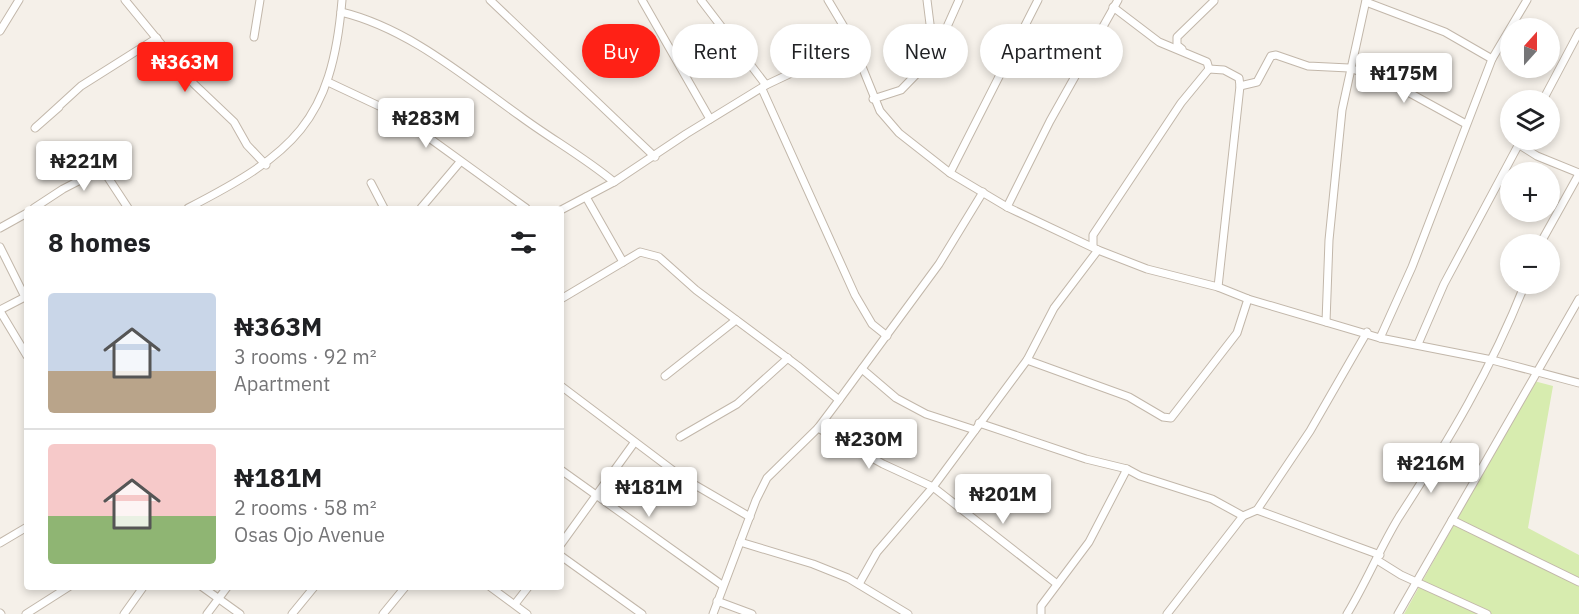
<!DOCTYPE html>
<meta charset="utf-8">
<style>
:root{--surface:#fff;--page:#f6f6f6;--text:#202124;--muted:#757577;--line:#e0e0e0;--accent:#ff2116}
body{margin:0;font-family:"IBM Plex Sans",sans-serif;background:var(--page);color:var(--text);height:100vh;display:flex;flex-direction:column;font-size:22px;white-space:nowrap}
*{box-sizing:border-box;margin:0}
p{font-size:20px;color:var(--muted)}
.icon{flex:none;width:33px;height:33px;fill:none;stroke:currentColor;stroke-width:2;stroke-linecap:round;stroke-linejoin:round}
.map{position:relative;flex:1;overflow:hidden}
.side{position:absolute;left:24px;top:206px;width:540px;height:384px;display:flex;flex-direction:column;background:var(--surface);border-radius:6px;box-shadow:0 3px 9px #0003}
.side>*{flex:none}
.top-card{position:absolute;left:582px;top:24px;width:570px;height:54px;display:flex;gap:12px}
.needle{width:39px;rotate:21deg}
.tools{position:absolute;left:1500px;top:18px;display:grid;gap:12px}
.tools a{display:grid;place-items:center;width:60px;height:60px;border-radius:50%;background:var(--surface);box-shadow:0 3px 9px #0003;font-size:30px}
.price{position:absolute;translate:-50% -51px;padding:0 14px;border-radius:6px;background:#fff;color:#222;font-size:20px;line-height:39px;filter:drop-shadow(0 2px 3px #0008)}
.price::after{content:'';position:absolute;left:50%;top:36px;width:18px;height:14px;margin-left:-9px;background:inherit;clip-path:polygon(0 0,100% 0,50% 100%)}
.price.selected{background:var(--accent);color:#fff}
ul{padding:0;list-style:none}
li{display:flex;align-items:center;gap:18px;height:150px;padding:0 24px}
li+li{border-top:2px solid var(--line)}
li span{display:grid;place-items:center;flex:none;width:168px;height:120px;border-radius:6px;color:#555}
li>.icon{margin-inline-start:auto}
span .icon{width:72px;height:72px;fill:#fffc;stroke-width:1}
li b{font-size:26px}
h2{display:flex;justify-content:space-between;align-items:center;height:72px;padding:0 24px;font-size:26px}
.tag{padding:0 21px;border-radius:27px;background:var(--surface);box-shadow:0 3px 9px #0003;font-size:21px;line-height:54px}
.tag.selected{background:var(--accent);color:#fff}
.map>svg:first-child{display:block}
.green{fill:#d7ecaf}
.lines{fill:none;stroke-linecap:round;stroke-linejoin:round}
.minor-casing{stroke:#c2b7aa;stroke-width:9}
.minor{stroke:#fff;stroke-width:7}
</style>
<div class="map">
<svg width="1579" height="614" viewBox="0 0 1579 614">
<rect width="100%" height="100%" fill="#f5f0e9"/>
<path class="green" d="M1534,381L1553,386L1528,528L1579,555V614H1404Z"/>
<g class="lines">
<g class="minor-casing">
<g id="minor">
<path d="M125,0L194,84L234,122L247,145L266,165"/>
<path d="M490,0L655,157"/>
<path d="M642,0L710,119"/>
<path d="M701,0L766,85"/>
<path d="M828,0L850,37L880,111L899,133L950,173L1007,207L1098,250L1147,269L1218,287L1248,299L1380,338L1492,360L1579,383"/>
<path d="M927,0L934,56"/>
<path d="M1366,2L1445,32L1492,59"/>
<path d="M1113,7L1159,42L1207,62L1209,69"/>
<path d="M341,12C408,28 465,77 520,116C551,139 584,157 614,182"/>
<path d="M0,31L19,0"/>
<path d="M254,37L260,0"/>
<path d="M1182,49L1177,45V37L1214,1"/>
<path d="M1209,69L1224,70L1239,78L1240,86L1218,287"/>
<path d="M328,82L396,114L526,208"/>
<path d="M1240,86L1257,82L1271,56L1276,55L1308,66L1349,68L1386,80L1466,124"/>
<path d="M762,89L855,295L872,324L887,336"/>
<path d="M873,99L901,90L934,56L959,0"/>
<path d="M1543,100L1579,32"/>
<path d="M59,107L35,128L81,86L157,38"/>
<path d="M1518,144L1537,156L1579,173"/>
<path d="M950,173L1038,0"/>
<path d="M371,183L384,208"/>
<path d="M586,197L623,262"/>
<path d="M1007,207L1050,121L1118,0"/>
<path d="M34,208L63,189L98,171L107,176L128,208"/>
<path d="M188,208C293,154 332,122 342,0"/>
<path d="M421,208L460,162"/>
<path d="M561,210L614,182L686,134L766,85L819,60L850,37"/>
<path d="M0,228L27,213"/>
<path d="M1540,244L1579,174"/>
<path d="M0,247L25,297"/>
<path d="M1093,247V235L1181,103L1209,69"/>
<path d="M561,299L640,252L659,257L696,290L798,366L839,400"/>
<path d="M0,310L27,296"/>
<path d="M0,311L27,356"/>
<path d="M1326,322L1329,240L1342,110L1366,0"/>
<path d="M1380,338L1412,267L1492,59L1527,0"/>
<path d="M1418,344L1444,284L1521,140"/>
<path d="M1027,360L1129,397L1163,417L1171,418L1237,333L1248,299"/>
<path d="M862,369L896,398L926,414L975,430"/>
<path d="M665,376L736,320"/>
<path d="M561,386L683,478L750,517"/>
<path d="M979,423L1086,459L1127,469L1140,476L1212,499L1243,516"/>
<path d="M818,428L883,464L933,487L1057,584"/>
<path d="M680,437L737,404L788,358"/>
<path d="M561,470L722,585"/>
<path d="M1257,510L1380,555"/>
<path d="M1452,520L1579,582"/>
<path d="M740,542L813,564L848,578L908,614"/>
<path d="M0,543L27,527"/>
<path d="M561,544L634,443"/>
<path d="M561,556L642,614"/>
<path d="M1377,560L1401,575L1487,614"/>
<path d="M859,584L877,552L933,487L1027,360L1054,308L1098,250"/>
<path d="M201,586L240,614"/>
<path d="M489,586L527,614"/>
<path d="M717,601L752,614"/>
<path d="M515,604L529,586"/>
<path d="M0,613L1,614"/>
<path d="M26,614L70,586"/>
<path d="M124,614L144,586"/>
<path d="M207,614L228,586"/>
<path d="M292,614L315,586"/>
<path d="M383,614L406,586"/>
<path d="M713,614L756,500L767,478L818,428L839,400L939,264L983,192"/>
<path d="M1041,614V606L1089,542L1127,469"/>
<path d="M1167,614L1243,516L1257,510L1310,431L1367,332"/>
<path d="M1347,614C1366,583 1380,548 1399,517C1449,440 1491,370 1525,284"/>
<path d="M1398,614L1579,299"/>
</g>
</g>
<use href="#minor" class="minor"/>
</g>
</svg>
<div class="tools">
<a><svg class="needle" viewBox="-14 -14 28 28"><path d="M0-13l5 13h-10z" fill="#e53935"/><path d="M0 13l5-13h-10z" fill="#757577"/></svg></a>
<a><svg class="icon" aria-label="layers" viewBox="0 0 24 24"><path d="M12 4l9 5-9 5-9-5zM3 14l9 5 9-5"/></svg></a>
<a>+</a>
<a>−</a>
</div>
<b class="price selected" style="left:185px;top:93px">₦363M</b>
<b class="price" style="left:1404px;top:104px">₦175M</b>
<b class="price" style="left:426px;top:149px">₦283M</b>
<b class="price" style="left:84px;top:192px">₦221M</b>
<b class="price" style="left:869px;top:470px">₦230M</b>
<b class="price" style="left:1431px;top:494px">₦216M</b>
<b class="price" style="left:649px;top:518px">₦181M</b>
<b class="price" style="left:1003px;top:525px">₦201M</b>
<div class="top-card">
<a class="tag selected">Buy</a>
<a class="tag">Rent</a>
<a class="tag">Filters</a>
<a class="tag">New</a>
<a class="tag">Apartment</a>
</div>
<section class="side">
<h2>8 homes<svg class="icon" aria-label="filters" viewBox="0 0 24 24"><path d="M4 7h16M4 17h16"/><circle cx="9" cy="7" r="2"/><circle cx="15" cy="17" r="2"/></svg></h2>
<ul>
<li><span style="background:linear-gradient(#c9d6e8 65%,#b9a48a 0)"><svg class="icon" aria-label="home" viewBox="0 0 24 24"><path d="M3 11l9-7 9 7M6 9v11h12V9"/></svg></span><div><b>₦363M</b><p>3 rooms · 92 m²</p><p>Apartment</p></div></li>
<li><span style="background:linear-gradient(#f6c9c9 60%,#8fb573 0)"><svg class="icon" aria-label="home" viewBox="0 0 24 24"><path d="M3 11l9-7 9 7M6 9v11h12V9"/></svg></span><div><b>₦181M</b><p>2 rooms · 58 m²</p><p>Osas Ojo Avenue</p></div></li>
</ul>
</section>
</div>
